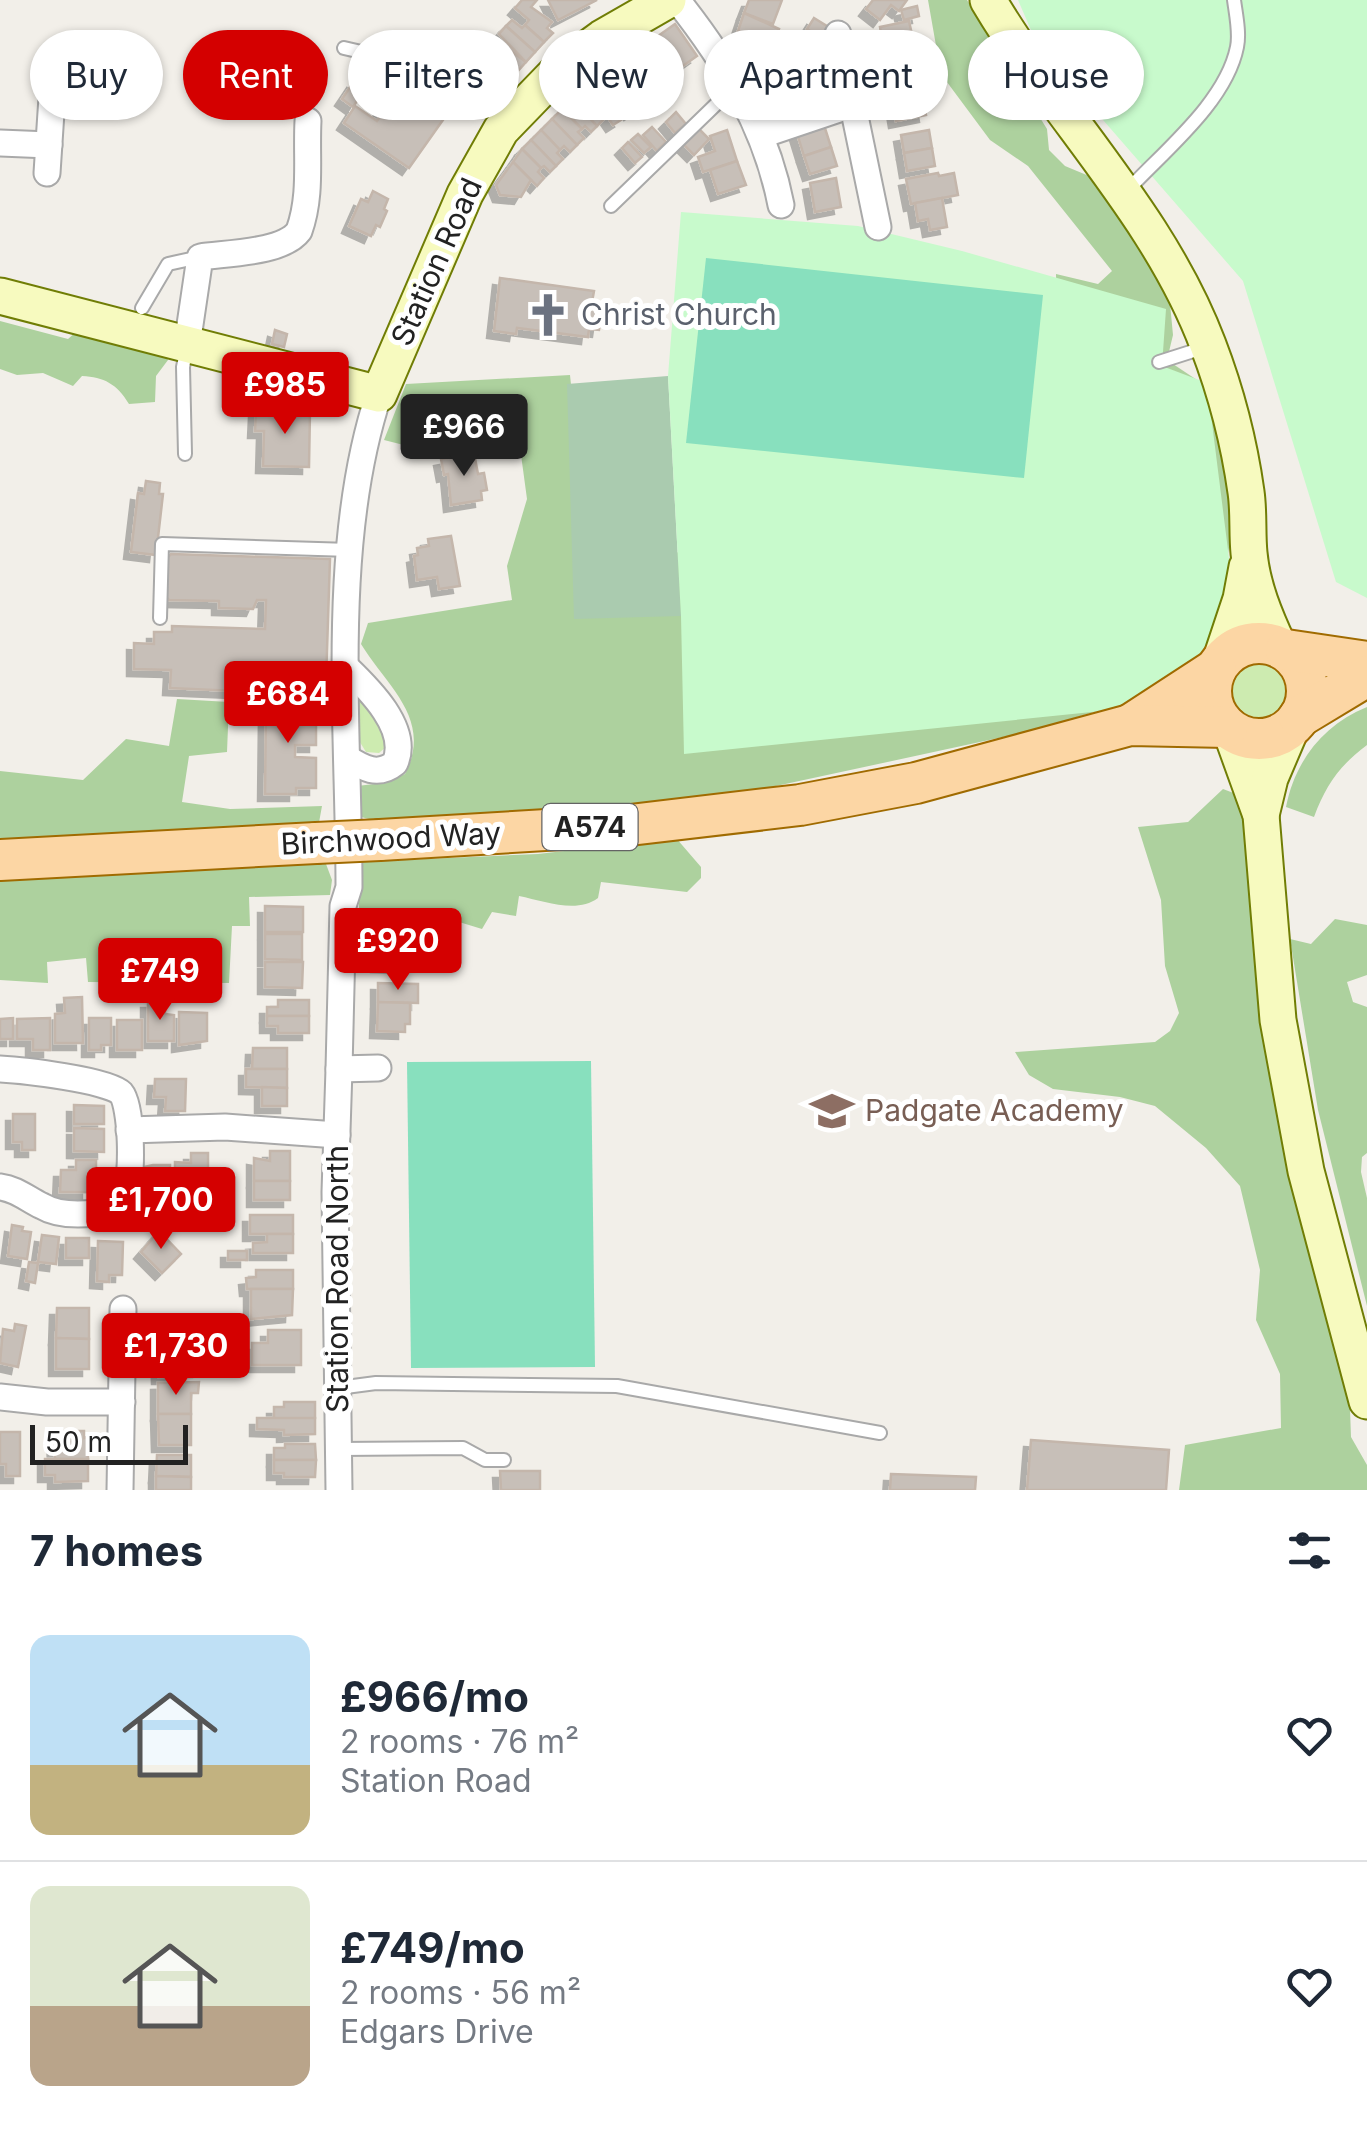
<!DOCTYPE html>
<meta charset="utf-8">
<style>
:root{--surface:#fff;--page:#f2f2f3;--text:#1f2937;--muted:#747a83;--line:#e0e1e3;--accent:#d40000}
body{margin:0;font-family:Inter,sans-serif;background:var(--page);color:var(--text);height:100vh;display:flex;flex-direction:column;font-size:38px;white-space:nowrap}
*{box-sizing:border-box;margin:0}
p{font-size:32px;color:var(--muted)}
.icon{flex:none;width:55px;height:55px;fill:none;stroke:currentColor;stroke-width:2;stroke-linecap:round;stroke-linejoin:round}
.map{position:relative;height:1490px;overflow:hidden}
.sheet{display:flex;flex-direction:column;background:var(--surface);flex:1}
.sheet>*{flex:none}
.top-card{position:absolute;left:30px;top:30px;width:1308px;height:90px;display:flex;gap:20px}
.scale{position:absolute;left:30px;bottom:25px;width:158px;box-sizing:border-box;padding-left:10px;border:5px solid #222;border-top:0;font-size:28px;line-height:35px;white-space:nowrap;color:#222;-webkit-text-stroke:8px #fff;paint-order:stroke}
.price{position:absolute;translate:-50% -85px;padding:0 22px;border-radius:10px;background:var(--accent);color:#fff;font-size:32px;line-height:65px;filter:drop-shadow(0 2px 5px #0008)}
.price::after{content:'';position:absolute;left:50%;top:60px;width:30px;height:22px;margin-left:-15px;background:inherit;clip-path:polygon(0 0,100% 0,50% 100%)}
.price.on{background:#222;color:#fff}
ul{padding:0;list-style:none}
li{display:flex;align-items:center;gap:30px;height:250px;padding:0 30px}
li+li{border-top:2px solid var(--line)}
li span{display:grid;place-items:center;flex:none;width:280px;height:200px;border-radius:20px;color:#555}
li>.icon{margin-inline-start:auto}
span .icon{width:120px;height:120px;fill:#fffc;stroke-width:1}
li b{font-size:42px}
h2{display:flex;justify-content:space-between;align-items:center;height:120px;padding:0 30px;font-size:42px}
.pill{padding:0 35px;border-radius:45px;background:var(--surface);box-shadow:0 2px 8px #0004;font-size:35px;line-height:90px}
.pill.on{background:var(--accent);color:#fff}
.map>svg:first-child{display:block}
.grass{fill:#cdebb0}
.forest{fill:#add19e}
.cemetery{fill:#aacbaf}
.park{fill:#c8facc}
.pitch{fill:#88e0be}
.building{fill:#c7bfb8;stroke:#c4b6ab;stroke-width:2.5;filter:url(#shadow)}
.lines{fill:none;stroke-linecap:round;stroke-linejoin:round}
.lane-casing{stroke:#a9a9a9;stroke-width:16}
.street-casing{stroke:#a9a9a9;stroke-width:29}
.secondary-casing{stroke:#707d05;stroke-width:39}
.primary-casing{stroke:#a06b00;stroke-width:44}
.lane{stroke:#fff;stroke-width:12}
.street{stroke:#fff;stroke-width:25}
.secondary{stroke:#f7fabf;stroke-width:35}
.primary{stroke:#fcd6a4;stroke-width:40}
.primary-bridge-casing{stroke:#a06b00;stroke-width:44;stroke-linecap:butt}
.primary-bridge{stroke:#fcd6a4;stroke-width:40}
.labels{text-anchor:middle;stroke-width:10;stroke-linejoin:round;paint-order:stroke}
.shield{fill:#fff;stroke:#646464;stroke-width:2.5}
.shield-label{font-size:28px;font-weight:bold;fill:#222}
.street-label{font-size:30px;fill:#222;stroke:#fff}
.worship-label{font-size:30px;fill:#5b616d;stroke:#fff;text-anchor:start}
.education-label{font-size:30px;fill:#785e54;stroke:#fff;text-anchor:start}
</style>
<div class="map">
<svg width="1367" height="1490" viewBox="0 0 1367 1490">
<defs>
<filter id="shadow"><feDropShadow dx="-7" dy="7" stdDeviation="0" flood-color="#0004"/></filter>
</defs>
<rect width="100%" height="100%" fill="#f2efe9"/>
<g class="grass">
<circle cx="1260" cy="690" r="33"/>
<path d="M359,696L363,698L387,739V746L379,753L366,752L358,739Z"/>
</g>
<g class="forest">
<path d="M928,0H967L1047,129L1049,150L1065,166L1101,181L1169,293L1173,335L1167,360L1212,390L1225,431L1231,536L1220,601L1115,706L1022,733L753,791L652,803L389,824L357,816V786L383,783L405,774C433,719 388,688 361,644L368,623L512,600L507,566L527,499L519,440L435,453L384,440L406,384L570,375L586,528L1061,655L1056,274L1098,284L1112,271L1028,166L990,140L941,74Z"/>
<path d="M0,321L68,339L85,324L163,347L168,360L156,376L155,402L129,404C117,384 104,377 82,376L73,386L43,373L17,375L0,369Z"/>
<path d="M177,699L229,702L227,752L189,756L182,802L230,809L322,806L318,828L0,854V771L83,780L126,739L169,746Z"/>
<path d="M1367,707V745C1339,766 1326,785 1314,817L1286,807C1295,761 1323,725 1367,707Z"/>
<path d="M1223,789L1244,797L1259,1006L1295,1182L1349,1381L1351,1437L1367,1465V1490H1179L1185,1445L1281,1428L1280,1374L1256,1320L1260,1270L1240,1186L1206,1148L1155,1106L1120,1097L1053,1089L1029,1075L1015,1052L1155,1042L1170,1031L1179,1013L1165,966L1161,900L1138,827L1188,822Z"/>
<path d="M676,838L701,867V878L687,892L601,882L598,898C577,914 544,901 519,896L516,916L492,912L482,929L433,914L359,913V862L538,854Z"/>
<path d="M323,856L332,880L330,895L249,897L250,926H232L229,983L88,982L86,958L47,962L48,983L0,980V878Z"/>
<path d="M1335,919L1367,925V975L1347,982L1353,1002L1367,1007V1153L1362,1157L1361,1172L1367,1198V1306L1318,1110L1290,939L1311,944Z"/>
</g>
<path class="cemetery" d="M668,376L681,616L574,619L567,384Z"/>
<g class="park">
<path d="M1018,0H1367V598L1336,582L1243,281L1037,44Z"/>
<path d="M681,212L858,226L962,251L1166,309L1162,366L1207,383L1230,566L1220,614L1206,651L1185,683L1131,708L684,754L681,616L668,376Z"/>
</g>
<g class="pitch">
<path d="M706,258L1043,295L1024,478L686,443Z"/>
<path d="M591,1061L595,1367L411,1368L407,1062Z"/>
</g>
<g class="building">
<path d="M522,0H537L531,7L552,22L547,28L553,33L544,42L525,25L529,20L515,8Z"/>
<path d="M548,0H597L558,20Z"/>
<path d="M749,0H782L773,24L744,13Z"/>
<path d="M873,0H907L899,11L891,5L880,20L866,9Z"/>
<path d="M917,6L919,16L904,20L901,10Z"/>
<path d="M744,13L779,29L773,44L738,31Z"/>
<path d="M814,18L830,28L823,39L807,29Z"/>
<path d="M512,20L522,28L525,25L544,42L535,52L506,26Z"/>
<path d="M909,21L914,44L884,50L880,27Z"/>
<path d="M675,24L697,56L680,68L658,36Z"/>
<path d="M506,26L535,52L526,62L499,34Z"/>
<path d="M660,38L673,58L662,65L649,45Z"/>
<path d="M495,39L526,62L517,72L488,47Z"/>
<path d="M914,44L919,69L897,73L896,66L888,67L884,50Z"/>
<path d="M649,45L662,65L651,73L638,53Z"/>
<path d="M774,46L779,59L760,66L756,53Z"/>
<path d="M488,47L517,72L508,82L489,65L483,71L473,63Z"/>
<path d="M638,53L664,91L656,96L643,78L638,82L624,62Z"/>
<path d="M624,62L638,82L626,90L612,70Z"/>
<path d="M796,64L805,79L780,94L771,79Z"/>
<path d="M612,70L638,108L631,113L618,95L613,98L600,79Z"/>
<path d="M399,71L449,106L442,115L445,117L409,168L344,123L355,106L377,121L383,112L380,110L396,86L391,82Z"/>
<path d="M907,75L909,82L919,80L923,97L893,103L888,79Z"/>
<path d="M600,79L613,98L608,102L621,120L613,125L587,87Z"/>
<path d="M805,79L814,93L789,109L780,94Z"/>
<path d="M354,81L365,89L353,107L342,99Z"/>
<path d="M586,85L602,109L598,113L603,120L597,126L572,100Z"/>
<path d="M923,97L926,115L896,121L893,103Z"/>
<path d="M572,100L597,126L591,132L585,126L582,129L562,109Z"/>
<path d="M562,109L582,129L578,132L584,138L577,145L552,119Z"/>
<path d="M676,112L686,124L675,133L666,122Z"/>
<path d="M552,119L577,145L570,152L564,146L560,150L541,130Z"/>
<path d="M823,122L831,147L804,156L796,130Z"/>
<path d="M652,127L666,142L657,151L643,135Z"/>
<path d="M699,129L709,139L694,155L684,145Z"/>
<path d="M541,130L560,150L557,153L563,159L556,166L531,140Z"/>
<path d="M727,130L737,161L703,172L698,157L715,151L710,136Z"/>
<path d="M929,130L932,148L904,153L901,135Z"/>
<path d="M638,134L651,147L644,153L631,140Z"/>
<path d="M531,140L556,166L550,172L544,166L541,168L522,149Z"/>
<path d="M628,142L642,157L635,163L622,148Z"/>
<path d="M831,147L837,166L810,174L804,156Z"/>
<path d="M932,148L935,166L907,171L904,153Z"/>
<path d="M522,149L541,168L538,172L544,178L537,186L513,162Z"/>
<path d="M737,161L746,185L718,194L710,170Z"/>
<path d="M513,162L531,180L521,197L500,195L496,185Z"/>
<path d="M938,173L939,176L954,173L958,195L911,204L906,179Z"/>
<path d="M836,178L841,207L815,212L810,183Z"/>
<path d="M373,191L388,199L384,209L387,211L380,227L376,225L371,236L349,226L361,199L368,202Z"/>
<path d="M942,198L947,227L930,230L928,219L918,221L915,203Z"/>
<path d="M500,278L594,291L592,302L603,303L599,330L589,329L588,337L517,328L516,334L494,331Z"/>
<path d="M275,330L287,334L284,347L272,344Z"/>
<path d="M256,410L310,411L309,467L263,466L264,431H255Z"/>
<path d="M474,453L478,474L484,473L487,490L481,491L482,500L451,505L448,474L444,475L441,459Z"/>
<path d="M146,481L160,483L159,494H163L156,555L131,552L138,493L144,494Z"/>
<path d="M451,536L460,586L439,589L437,577L417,580L414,556L418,555L417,548L429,546L428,539Z"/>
<path d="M171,554L330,559L326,681L292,669V679L244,677V684L236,683V691L170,688L171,670L134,669V643L154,644V632H172V626L265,629L266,600H257L253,609L219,608V601L169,600L164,594L165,560Z"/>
<path d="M280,689L296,692L295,716H316V745H295V757L316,758V788H296V794H265L266,708H273V702H266V691Z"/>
<path d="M265,906L303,907V932H265Z"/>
<path d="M378,925L408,926V946L378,945Z"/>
<path d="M265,934H302V960L265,959Z"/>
<path d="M378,945L408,946V966L378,965Z"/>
<path d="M265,962H303L302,988L265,987Z"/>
<path d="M378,983L418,984V1003L378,1002Z"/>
<path d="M82,997L83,1043H55V1014L65,1013L64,998Z"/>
<path d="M278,1000H309V1016H267V1007H278Z"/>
<path d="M148,1001H165V1014L174,1015V1041H148Z"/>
<path d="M378,1002L410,1003V1024H405V1032L377,1031Z"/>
<path d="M179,1012L207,1013V1041L179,1045Z"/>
<path d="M267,1016H309V1033H278V1026H267Z"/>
<path d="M13,1018V1039H0V1019Z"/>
<path d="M50,1018V1050H33V1039H17V1019Z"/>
<path d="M89,1018H111V1045H101V1050H89Z"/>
<rect x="117" y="1020" width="25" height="30"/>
<path d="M253,1048H287V1069H252Z"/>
<path d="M246,1069H287V1088L246,1087Z"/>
<path d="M155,1079H186L185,1111H165L166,1097H154Z"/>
<path d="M262,1087L287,1088V1106H262Z"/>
<path d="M74,1105L104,1106V1124H74Z"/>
<path d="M13,1114H35V1150H22V1142H13Z"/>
<path d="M74,1128L104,1129V1152L74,1151Z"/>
<path d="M270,1151H290V1181H254V1158L270,1161Z"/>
<path d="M191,1153H208V1184H175V1162L191,1163Z"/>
<path d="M76,1160H96V1185H89V1192H60L61,1170H76Z"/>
<path d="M153,1165H170L169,1197H144V1167Z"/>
<rect x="254" y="1181" width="36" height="19"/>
<rect x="250" y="1215" width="43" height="19"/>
<path d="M12,1225L23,1227L22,1231L31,1232L27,1259L8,1256Z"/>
<path d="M159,1231L181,1254L162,1273L141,1252Z"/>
<path d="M267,1234H293V1253H253V1243L267,1242Z"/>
<path d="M42,1235L59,1237L56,1264L38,1262Z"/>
<rect x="66" y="1238" width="23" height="20"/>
<path d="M98,1241L123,1242L122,1275H109V1282L97,1281Z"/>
<rect x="228" y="1251" width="19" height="9"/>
<path d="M29,1262L38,1263L35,1283L26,1281Z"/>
<path d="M256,1270H293V1289H247L246,1278L256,1277Z"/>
<path d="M251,1289H293L292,1315L251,1319Z"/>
<path d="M57,1308H89V1339L56,1338Z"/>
<path d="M203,1315L204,1336H191L192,1347L158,1348V1316Z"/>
<path d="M15,1324L26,1326L18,1367L0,1363L3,1329L14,1331Z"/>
<path d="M268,1330H301V1365H252V1343H268Z"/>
<path d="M56,1338L89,1339V1369H56Z"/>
<path d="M192,1347V1377H159L158,1348Z"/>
<path d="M199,1382L198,1393H191V1414H158V1383Z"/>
<path d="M284,1402H315V1418L274,1419V1407H284Z"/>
<path d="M158,1414H191V1445H159Z"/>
<path d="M257,1418H315V1434L284,1435V1430L257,1429Z"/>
<path d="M54,1431H84V1438L87,1437L88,1459H55Z"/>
<path d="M0,1432H20V1476H6V1464H0Z"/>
<path d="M1031,1440L1169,1450L1166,1490H1027Z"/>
<path d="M285,1444H315L316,1460H274V1448H285Z"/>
<path d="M157,1455H191V1477L156,1476Z"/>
<path d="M45,1459H88V1481L55,1482V1475H45Z"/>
<path d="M274,1460H316L315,1477H284V1473H274Z"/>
<path d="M500,1471H540V1490H501Z"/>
<path d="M891,1474L976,1477L975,1490H890Z"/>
<path d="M156,1476L191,1477V1490H156Z"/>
</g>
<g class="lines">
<g class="lane-casing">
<g id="lane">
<path d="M344,48L422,66L480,88L512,113"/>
<path d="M1127,191C1164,151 1226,102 1237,47C1240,33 1236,15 1234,0"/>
<path d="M611,206L736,85"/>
<path d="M142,308L168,264L200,257"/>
<path d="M1159,362L1206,347"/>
<path d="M185,454L183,367L187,347"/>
<path d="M160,618L162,544L350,550"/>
<path d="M338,1388L376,1383L617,1386L880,1433"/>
<path d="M339,1449L463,1448L485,1460H504"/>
</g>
</g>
<g class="street-casing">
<g id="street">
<path d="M677,0C726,62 766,127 781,205"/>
<path d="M838,34L878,227"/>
<path d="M762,135L854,104"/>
<path d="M0,143L49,145"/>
<path d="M47,173L52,97"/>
<path d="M187,345L200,257C226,253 283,253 299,231C312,195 306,158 308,121"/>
<path d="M346,667C369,689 410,729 395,763C378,777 363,768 347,758"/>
<path d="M378,1068L339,1069L343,906L349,887C349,730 329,544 379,394"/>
<path d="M0,1069C21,1070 109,1080 121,1093C132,1106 133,1176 126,1192C120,1204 108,1211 95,1213C77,1215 57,1215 42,1206C27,1199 17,1189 0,1187"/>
<path d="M339,1069L335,1192L339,1490"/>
<path d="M129,1130L225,1127L337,1135"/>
<path d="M0,1397L47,1402H122"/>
<path d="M120,1490L123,1309"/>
</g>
</g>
<g class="secondary-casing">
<g id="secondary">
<path d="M988,0C1058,118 1159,215 1208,345C1226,392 1239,442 1246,492C1249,512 1247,533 1249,553C1252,586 1265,617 1279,647"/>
<path d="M0,296L379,394L465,194L501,130L561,68L602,38L668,0"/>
<path d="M1220,662L1241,599L1247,567"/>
<path d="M1230,729L1261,815L1278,1020L1306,1171L1367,1401"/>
<path d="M1261,815L1270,778L1293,724"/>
</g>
</g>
<g class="primary-casing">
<g id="primary">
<circle cx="1259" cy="691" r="48"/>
<path d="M1286,650L1367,662"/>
<path d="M1299,717L1367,676"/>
<path d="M1130,725L1216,669"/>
<path d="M380,840L630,825L800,805L916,783L1130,725L1227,727"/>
<path d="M0,860L316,843"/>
</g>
</g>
<use href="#lane" class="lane"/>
<use href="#street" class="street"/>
<use href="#secondary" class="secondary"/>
<use href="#primary" class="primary"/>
<g class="primary-bridge-casing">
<path id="primary-bridge" d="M316,843L380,840"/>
</g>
<use href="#primary-bridge" class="primary-bridge"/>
</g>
<defs>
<g id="church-bare" transform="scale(3.45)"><path d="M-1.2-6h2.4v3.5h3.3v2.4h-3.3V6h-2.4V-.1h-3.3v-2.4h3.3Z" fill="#6b7280" stroke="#fff" stroke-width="2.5" paint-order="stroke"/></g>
<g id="school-bare" transform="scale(3.45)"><path d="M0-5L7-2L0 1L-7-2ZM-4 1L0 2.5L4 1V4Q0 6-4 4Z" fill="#8d6e63" stroke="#fff" stroke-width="2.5" paint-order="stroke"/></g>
</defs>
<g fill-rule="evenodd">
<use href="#church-bare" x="548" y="315"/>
<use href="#school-bare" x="832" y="1111"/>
</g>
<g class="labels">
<rect class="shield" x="542.5" y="804" width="95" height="46" rx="8"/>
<g class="shield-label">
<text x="590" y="837">A574</text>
</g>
<g class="street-label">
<text transform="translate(437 262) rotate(-66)" y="10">Station Road</text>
<text transform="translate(391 839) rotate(-3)" y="10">Birchwood Way</text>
<text transform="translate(338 1279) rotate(-90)" y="10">Station Road North</text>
</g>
<g class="worship-label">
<text x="581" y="325">Christ Church</text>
</g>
<g class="education-label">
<text x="865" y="1121">Padgate Academy</text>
</g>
</g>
</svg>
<div class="scale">50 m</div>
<b class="price" style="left:285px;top:437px">£985</b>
<b class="price on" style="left:464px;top:479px">£966</b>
<b class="price" style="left:288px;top:746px">£684</b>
<b class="price" style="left:398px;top:993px">£920</b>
<b class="price" style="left:160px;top:1023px">£749</b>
<b class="price" style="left:161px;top:1252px">£1,700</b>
<b class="price" style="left:176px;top:1398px">£1,730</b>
<div class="top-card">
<a class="pill">Buy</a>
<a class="pill on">Rent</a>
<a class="pill">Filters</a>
<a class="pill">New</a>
<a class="pill">Apartment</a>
<a class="pill">House</a>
</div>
</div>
<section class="sheet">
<h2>7 homes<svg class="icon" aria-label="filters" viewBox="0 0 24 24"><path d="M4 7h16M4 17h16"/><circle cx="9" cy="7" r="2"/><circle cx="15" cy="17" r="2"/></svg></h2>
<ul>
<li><span style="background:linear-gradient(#bfe0f5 65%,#c2b280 0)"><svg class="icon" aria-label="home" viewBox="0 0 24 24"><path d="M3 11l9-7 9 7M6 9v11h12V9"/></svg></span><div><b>£966/mo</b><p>2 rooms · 76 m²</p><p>Station Road</p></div><svg class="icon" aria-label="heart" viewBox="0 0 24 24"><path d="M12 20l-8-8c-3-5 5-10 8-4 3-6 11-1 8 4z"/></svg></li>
<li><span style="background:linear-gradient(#dfe7d0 60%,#b9a48a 0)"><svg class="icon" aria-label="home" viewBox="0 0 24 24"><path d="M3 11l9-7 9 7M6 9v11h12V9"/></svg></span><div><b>£749/mo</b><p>2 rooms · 56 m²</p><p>Edgars Drive</p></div><svg class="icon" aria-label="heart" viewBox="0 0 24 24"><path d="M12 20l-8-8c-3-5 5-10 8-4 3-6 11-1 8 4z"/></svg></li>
</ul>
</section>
